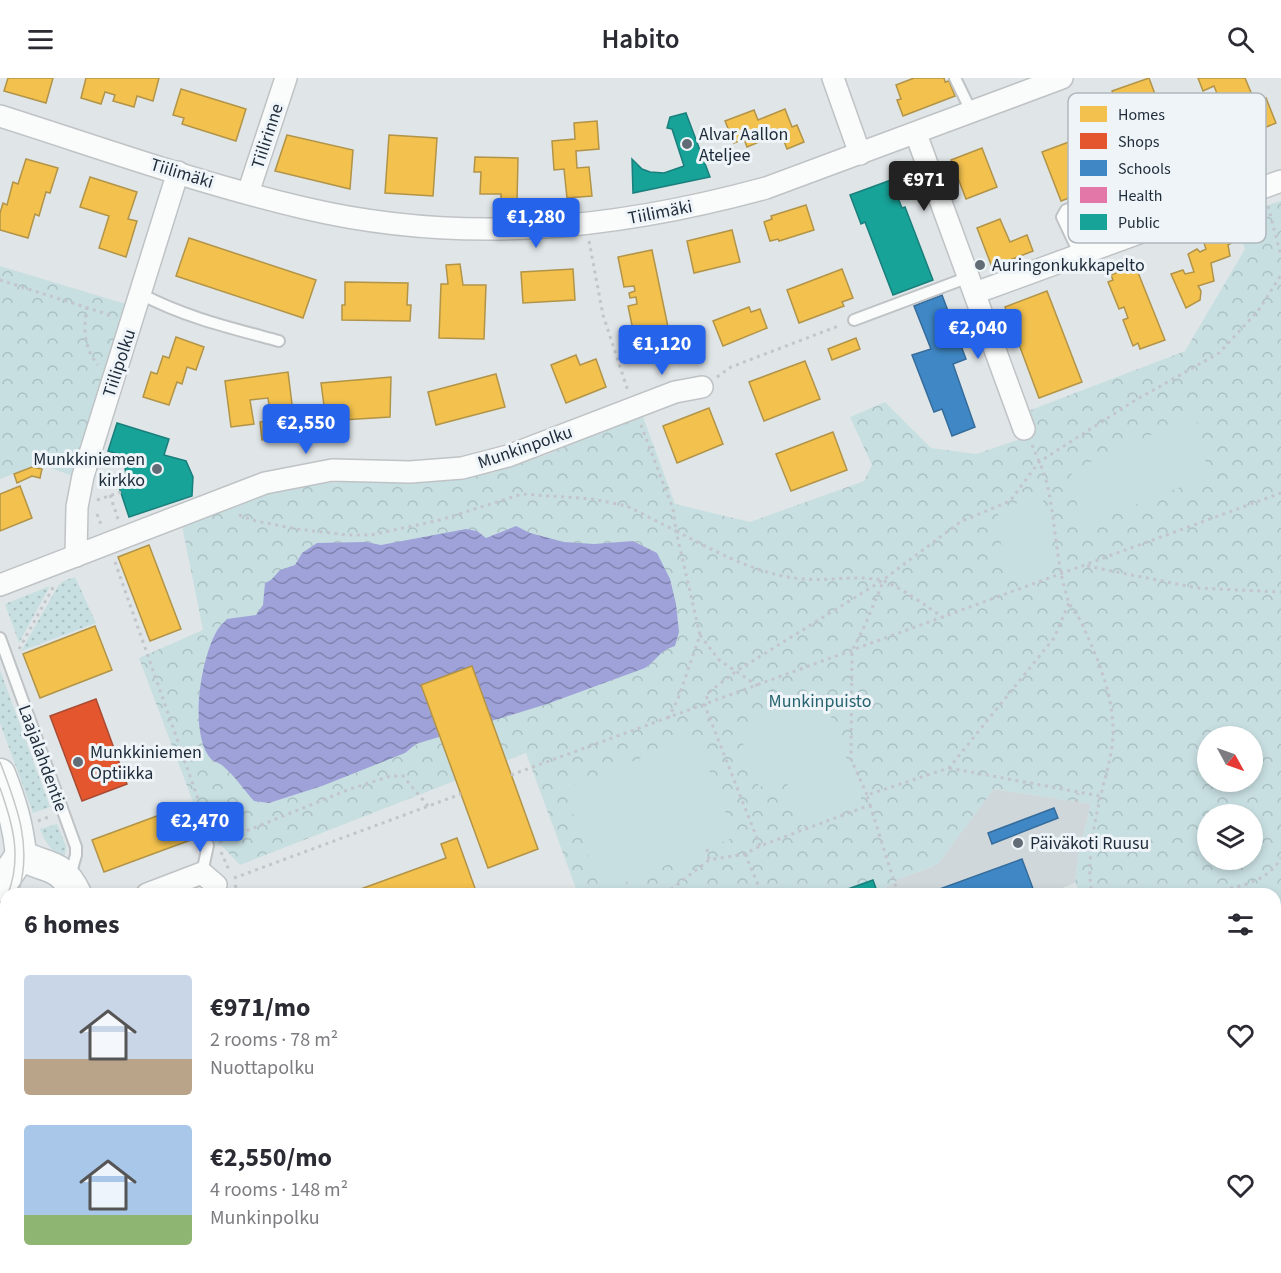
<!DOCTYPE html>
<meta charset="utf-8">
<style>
:root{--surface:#fff;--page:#f2f2f3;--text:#2b2b33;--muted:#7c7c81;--accent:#2563eb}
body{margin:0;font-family:"Source Sans 3",sans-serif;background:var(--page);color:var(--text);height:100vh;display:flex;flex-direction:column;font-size:22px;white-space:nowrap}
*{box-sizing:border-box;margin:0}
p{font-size:20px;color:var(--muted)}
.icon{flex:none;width:33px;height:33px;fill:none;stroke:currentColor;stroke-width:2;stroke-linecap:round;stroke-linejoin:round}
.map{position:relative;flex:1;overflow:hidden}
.side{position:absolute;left:0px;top:810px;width:1281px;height:386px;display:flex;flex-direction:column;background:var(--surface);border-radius:18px 18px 0 0;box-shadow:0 3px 9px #0003}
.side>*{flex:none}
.needle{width:39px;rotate:130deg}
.buttons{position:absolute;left:1197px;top:648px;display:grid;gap:12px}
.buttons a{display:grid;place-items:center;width:66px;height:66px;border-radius:50%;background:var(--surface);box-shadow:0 3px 9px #0003;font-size:30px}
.price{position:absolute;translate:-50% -51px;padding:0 14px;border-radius:6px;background:var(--accent);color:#fff;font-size:20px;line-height:39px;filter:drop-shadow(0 2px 3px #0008)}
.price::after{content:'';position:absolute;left:50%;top:36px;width:18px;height:14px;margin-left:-9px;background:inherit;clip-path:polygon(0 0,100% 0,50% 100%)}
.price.selected{background:#222;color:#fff}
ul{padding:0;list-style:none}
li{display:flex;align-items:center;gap:18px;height:150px;padding:0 24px}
li span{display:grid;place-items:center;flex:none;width:168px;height:120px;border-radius:6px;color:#555}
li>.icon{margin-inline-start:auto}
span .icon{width:72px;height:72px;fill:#fffc;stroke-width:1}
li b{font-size:26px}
h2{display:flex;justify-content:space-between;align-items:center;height:72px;padding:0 24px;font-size:26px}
header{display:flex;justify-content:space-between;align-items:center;height:78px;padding:0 24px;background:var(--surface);font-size:27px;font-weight:600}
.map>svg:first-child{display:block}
.built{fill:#d0d7db}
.grass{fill:url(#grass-dots)}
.park{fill:url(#park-crowns);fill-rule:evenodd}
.garden{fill:#c8dfe2}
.water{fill:url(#water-waves)}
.homes{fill:#f2c14e;stroke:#b29448;stroke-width:1.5}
.shops{fill:#e4572e;stroke:#a94a32;stroke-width:1.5}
.schools{fill:#3f88c5;stroke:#356c9b;stroke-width:1.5}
.health{fill:#e377a8;stroke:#a86087;stroke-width:1.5}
.public{fill:#17a398;stroke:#197f7c;stroke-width:1.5}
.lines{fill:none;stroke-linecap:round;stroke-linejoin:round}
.lane-casing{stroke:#bfc3c5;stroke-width:14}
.street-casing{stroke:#bfc3c5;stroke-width:24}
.secondary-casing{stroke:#bcc3c6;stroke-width:33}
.path{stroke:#c2c6cb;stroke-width:3;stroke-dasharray:3 4.5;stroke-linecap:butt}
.lane{stroke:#fafbfb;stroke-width:10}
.street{stroke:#fafbfb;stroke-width:21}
.secondary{stroke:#fafbfb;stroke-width:30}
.tram{stroke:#c5c7c9;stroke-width:1.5}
.poi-dot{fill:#626c77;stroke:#eef4f7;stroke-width:2}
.labels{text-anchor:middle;stroke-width:6;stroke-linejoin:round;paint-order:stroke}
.poi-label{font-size:18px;fill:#1e2b3a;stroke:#eef4f7;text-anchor:start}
.street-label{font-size:18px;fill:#1e2b3a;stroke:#eef4f7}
.park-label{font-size:18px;fill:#276472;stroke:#eef4f7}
.key{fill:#eef4f7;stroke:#b0b8be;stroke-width:1.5}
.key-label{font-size:16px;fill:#1e2b3a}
</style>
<header><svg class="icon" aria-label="menu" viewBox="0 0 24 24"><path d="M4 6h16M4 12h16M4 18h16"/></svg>Habito<svg class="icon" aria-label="search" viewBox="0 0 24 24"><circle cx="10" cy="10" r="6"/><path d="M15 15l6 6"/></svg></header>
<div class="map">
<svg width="1281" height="1195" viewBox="0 0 1281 1195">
<defs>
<pattern id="grass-dots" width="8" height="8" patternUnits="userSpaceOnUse" patternTransform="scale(1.5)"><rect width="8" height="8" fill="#c8dfe2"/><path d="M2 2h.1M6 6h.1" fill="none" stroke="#abc0c3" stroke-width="1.8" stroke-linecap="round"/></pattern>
<pattern id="park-crowns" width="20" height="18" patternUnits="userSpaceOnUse" patternTransform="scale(1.5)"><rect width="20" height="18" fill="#c8dfe2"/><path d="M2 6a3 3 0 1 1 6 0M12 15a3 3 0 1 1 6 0" fill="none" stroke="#abc0c3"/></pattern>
<pattern id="water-waves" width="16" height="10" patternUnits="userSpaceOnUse" patternTransform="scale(1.5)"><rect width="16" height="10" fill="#9ea2d8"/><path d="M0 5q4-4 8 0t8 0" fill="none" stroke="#8084b0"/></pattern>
</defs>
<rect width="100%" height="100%" fill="#e0e5e7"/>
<path class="built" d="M993,711L1091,726L1078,779L1075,805L1047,816H887L885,810L899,801L937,787Z"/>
<g class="grass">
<path d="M75,499L96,545L21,573L58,508L63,503Z"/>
<path d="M50,508L19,565L5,526Z"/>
<path d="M0,592L50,729L33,735L0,645Z"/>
<path d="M57,746L66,768L65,777C51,774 45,764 40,751Z"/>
<path d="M1275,868L1281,869V931L1275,945Z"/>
</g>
<g class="park">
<path d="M1281,123V865L1275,864V816H1082L1075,805L1078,779L1091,726L994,711L937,787L899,801L885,810L887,816H578L526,675L240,787L222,768L208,764L139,580L203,552L182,448L292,407L377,402L441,403L492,395L546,377L642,336L675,426L750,444L864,403L872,387L850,339L885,324L931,370L976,376L1020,361L1028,333L1185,273L1245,171L1232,138ZM1208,658H1252V704H1208ZM1208,736H1252V782H1208Z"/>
<path d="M0,188L129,227L76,399L39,386L0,401Z"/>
</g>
<g class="garden">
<path d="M1195,337L1209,398L1081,448L1071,393Z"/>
<path d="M1041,414L1057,489L1008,504L1000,459L998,434Z"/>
<path d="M823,617L863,726L802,748L785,700L759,709L737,649Z"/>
<path d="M696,658L735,759L601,814L564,711Z"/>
</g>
<path class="water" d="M516,448L530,455L564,464L594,466L633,463L657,475L670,501L676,526L679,554L675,568C659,573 658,581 645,590L547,626L416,666L405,675L322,708L269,725L254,723C244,712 235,698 223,688C220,685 214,684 211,681C188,655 201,578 218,551C220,548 224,544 227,541L256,537L263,527L265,505L271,502L280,492L295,487L302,475L317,465L366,464L381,467L466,451L477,453L486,460Z"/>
<g class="homes">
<path d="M8,0H53L46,25L4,13Z"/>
<path d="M86,0H159L153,23L137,18L134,29L113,23L115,17L105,14L101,26L81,20Z"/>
<path d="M914,0H944L945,4L949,3L955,18L903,38L897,22L901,21L896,7Z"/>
<path d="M1149,0L1159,27L1170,23L1184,61L1153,73L1141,41L1124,47L1112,13Z"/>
<path d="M1198,0H1245L1255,24L1266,20L1276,45L1247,57L1237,31L1225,36L1214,8L1203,13Z"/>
<path d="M181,11L246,31L236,63L182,46L184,40L173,37Z"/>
<path d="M785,31L792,49L797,47L804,64L787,71L781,55L747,69L744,61L734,65L725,43L754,32L758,42Z"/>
<path d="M597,43L599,71L576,73L577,90L589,89L592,118L567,120L564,91L554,92L552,63L575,61L574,45Z"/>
<path d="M1093,55L1111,104L1061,123L1042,74Z"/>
<path d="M287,57L353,72L350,111L275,93Z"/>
<path d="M389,57L437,60L433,118L385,115Z"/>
<path d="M982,70L997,109L966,121L951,82Z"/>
<path d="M475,79L518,80L517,123L501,122V116H480L481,94H474Z"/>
<path d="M26,81L58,90L50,115L46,114L39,138L35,136L28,160L0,152V135L3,125L7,127L13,104L18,106Z"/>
<path d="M90,99L137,114L128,141L137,143L126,179L99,170L109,138L80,129Z"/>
<path d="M806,127L814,152L779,163L778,161L770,163L764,144L772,141L771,138Z"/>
<path d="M1000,141L1010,164L1027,157L1033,173L992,189L977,150Z"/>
<path d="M1215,150L1218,155L1228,151L1233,164L1228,167L1230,178L1211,185L1214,203L1198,208L1201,213L1200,222L1186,230L1171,196L1183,192L1185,196L1194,194L1188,176L1197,171L1200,174L1206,171L1201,156Z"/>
<path d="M732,152L740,184L694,195L687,163Z"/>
<path d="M189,160L316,202L303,240L176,198Z"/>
<path d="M652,172L668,249L634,257L628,228L637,226L636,219L630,220L629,215L635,213L634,208L624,209L618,179Z"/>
<path d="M460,186L463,207H486L484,261L439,260L441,206H448L446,187Z"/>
<path d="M1135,187L1165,262L1140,271L1138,265L1133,268L1123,242L1128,240L1124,229L1119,231L1108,204L1113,202L1111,197Z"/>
<path d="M573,191L575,222L523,225L521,194Z"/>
<path d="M842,191L853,220L842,224L844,228L799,245L787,212Z"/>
<path d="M345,204L408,205L407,227H411L410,243L342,242V227H345Z"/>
<path d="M1047,213L1082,304L1039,320L1005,229Z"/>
<path d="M749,229L751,234L760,231L767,250L723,268L713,243Z"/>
<path d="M176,259L204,269L196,292L187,289L182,306L177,304L169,327L143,319L151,294L157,296L163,278L169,280Z"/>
<path d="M856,260L860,271L832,282L828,271Z"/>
<path d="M576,277L580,287L596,281L606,309L566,325L551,287Z"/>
<path d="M805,283L820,321L764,343L749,304Z"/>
<path d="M288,294L296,358L262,362L260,344L271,342L268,320L250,322L254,346L231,349L225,303Z"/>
<path d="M496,296L505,329L436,347L428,314Z"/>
<path d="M391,299L390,339L326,343L321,305Z"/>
<path d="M709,330L723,366L677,385L663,348Z"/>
<path d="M833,354L847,392L791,413L776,376Z"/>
<path d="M32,389L42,391L40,400L32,398L17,405L14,396Z"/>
<path d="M20,408L32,440L0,453V416Z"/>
<path d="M149,467L181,551L150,563L118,479Z"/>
<path d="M95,548L112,592L40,620L23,576Z"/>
<path d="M472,588L538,771L488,790L421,607Z"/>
<path d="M184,728L186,732L190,731L193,739L189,740L196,760L104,794L92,762Z"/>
<path d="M457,760L476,813L469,816H347L446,780L441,766Z"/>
<path d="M0,1150L6,1160V1190H26L29,1195H0Z"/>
<path d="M253,1190H304L311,1195H255Z"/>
<path d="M652,1190H747L749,1195H654Z"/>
<path d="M1019,1190H1058V1193L1019,1195Z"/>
</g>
<path class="shops" d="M96,621L127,706L82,723L50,638Z"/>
<g class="schools">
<path d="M942,217L966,281L953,286L975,349L952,358L942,331L934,334L912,277L931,271L914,228Z"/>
<path d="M1054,730L1058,740L992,766L988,755Z"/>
<path d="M1022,781L1035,816H926Z"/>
</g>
<g class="health">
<path d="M1275,1024L1281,1030V1175L1275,1181Z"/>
<path d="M1170,1190H1267L1262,1195H1176Z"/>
</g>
<g class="public">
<path d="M686,35L710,99L633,115L632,81L642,91L650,94L664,95L684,88L672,51L667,50L670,39Z"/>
<path d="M891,102L902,130L905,129L933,202L893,217L865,144L861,146L850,117Z"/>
<path d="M117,345L169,361L164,377L186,383L193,399L192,418L129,439L119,409H127L124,378L108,373Z"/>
<path d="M873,802L878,816H834Z"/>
</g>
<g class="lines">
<g class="lane-casing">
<g id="lane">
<path d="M955,0L972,35"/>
<path d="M1120,64L1153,151"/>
<path d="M1131,94L1174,74L1178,76L1201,133"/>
<path d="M1080,177L1062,139L1066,132L1111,116"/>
<path d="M141,216C184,239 231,250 279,263"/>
<path d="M854,242L969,199"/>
<path d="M0,560L76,769V777L70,798"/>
<path d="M202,795L208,767"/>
<path d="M0,972L6,970"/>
<path d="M46,1190L48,1195"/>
<path d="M1108,1190L1114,1195"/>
</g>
</g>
<g class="street-casing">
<g id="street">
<path d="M833,0L860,76"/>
<path d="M0,38C101,70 201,106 304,130C461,167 612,152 766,110L1062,0"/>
<path d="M916,56L1024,351"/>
<path d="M248,115L286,0"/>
<path d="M975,215L1281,103"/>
<path d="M76,478L77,429L83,398L178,94"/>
<path d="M0,507L265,405L332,392L410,394L462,390L508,378L675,314L702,309"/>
<path d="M147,816L202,795L216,807L213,816"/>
<path d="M1081,1190V1195"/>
<path d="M112,1195L126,1190"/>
</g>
</g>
<g class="secondary-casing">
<g id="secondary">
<path d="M0,696C11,724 18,746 21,777"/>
<path d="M21,777C47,792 60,783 76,816"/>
<path d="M0,808L21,777"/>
<path d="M0,922L6,920"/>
<path d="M219,1190L221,1195"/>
</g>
</g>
<g class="path">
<path d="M1268,128L1281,178"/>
<path d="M589,163L603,237L628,313"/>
<path d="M0,202L113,238"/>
<path d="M87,229C83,249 84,271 98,287"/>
<path d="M717,299L731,289L841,247"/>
<path d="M641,347L673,431L676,453C715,473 759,498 804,501C829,503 856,497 881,502C894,505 931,531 944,540"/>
<path d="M1032,367C1038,381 1045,395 1048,410C1056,447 1056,486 1068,522C1071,531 1078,537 1082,546C1097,579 1112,613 1113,650C1114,673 1106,694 1101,717C1094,745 1086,788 1092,816"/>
<path d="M110,417L118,441"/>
<path d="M97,422L121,414"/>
<path d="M97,436L102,449"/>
<path d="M239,437L256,443L297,451L347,457H371L440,442L522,416L592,421L627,428L676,453L700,557L678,621L668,641"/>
<path d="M115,484L210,755"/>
<path d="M1087,488L1197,510L1281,514"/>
<path d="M700,557L719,582L758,608"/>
<path d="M19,571L55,506"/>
<path d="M949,690L1100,718"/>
<path d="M511,697L1281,415"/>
<path d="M867,717L851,681L852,573L865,547L883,504"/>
<path d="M1076,724L1078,715"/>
<path d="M870,727L898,816"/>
<path d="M38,743L51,738"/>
<path d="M219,764L350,711L391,698H403L428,728"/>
<path d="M760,768L705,628L708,615L735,594L883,502L960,444L1010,423L1039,384L1134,323L1219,275L1258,233L1281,197"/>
<path d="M707,771L709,782"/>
<path d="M221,774L229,792"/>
<path d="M745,776L762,816"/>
<path d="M234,800L461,716"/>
<path d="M235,807L239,816"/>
<path d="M1050,815V816"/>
<path d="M600,816L601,814"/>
<path d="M665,816L709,782L745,776L760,768L870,727L867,717L949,690L1054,560L1069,525"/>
<path d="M1193,816C1224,811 1264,810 1281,780"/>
<path d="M0,844L6,846"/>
<path d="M1275,864L1281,865"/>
<path d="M0,1006L6,1004"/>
</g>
<use href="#lane" class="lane"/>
<use href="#street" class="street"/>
<use href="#secondary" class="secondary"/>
<g class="tram">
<path d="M0,684C17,728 33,769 18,816"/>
<path d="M0,710C13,746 22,779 8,816"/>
<path d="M0,833L6,821"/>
<path d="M0,853L6,843"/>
</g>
</g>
<g class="poi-dot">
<circle cx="687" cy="66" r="6"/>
<circle cx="980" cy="187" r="6"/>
<circle cx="157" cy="391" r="6"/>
<circle cx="78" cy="684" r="6"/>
<circle cx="1018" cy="765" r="6"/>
</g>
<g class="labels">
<g class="poi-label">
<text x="699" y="62">Alvar Aallon<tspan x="699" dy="21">Ateljee</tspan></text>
<text x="992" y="193">Auringonkukkapelto</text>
<text x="145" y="387" text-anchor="end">Munkkiniemen<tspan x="145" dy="21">kirkko</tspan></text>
<text x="90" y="680">Munkkiniemen<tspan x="90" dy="21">Optiikka</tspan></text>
<text x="1030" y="771">Päiväkoti Ruusu</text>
</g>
<g class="street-label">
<text transform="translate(267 58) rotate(-72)" y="6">Tiilirinne</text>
<text transform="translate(182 95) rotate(17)" y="6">Tiilimäki</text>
<text transform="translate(660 134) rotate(-11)" y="6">Tiilimäki</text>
<text transform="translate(119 285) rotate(-72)" y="6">Tiilipolku</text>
<text transform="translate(525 369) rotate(-19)" y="6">Munkinpolku</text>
<text transform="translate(43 680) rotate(70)" y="6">Laajalahdentie</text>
</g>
<g class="park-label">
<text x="820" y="629">Munkinpuisto</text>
</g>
</g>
<rect x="1068" y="15" width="198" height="150" rx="9" class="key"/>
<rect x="1080" y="28" width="27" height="16" fill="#f2c14e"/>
<rect x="1080" y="55" width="27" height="16" fill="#e4572e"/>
<rect x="1080" y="82" width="27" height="16" fill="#3f88c5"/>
<rect x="1080" y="109" width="27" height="16" fill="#e377a8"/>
<rect x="1080" y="136" width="27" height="16" fill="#17a398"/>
<g class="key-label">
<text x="1118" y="42">Homes</text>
<text x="1118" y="69">Shops</text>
<text x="1118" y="96">Schools</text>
<text x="1118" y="123">Health</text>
<text x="1118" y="150">Public</text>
</g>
</svg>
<div class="buttons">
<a><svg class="needle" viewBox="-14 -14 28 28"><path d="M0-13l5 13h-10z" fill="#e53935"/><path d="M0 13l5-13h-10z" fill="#7c7c81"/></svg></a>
<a><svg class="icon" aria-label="layers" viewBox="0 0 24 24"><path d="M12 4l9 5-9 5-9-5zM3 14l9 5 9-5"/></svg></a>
</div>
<b class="price selected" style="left:924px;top:134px">€971</b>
<b class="price" style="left:536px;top:171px">€1,280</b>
<b class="price" style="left:978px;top:282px">€2,040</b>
<b class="price" style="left:662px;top:298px">€1,120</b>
<b class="price" style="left:306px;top:377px">€2,550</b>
<b class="price" style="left:200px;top:775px">€2,470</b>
<section class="side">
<h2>6 homes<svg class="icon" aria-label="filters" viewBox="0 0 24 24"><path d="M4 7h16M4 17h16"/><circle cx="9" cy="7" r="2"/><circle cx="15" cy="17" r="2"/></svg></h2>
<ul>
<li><span style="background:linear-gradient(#c9d6e8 70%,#b9a48a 0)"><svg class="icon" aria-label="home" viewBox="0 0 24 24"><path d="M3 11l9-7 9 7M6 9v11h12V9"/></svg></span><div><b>€971/mo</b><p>2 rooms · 78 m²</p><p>Nuottapolku</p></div><svg class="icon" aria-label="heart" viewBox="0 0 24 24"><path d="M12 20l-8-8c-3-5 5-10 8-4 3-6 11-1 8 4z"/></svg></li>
<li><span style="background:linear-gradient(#a9c7e8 75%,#8fb573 0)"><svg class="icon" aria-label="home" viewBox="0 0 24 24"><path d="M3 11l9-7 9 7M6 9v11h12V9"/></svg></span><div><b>€2,550/mo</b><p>4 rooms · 148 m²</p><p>Munkinpolku</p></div><svg class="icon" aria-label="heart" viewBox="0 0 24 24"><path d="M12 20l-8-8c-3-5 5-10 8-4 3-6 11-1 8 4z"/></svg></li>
</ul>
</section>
</div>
